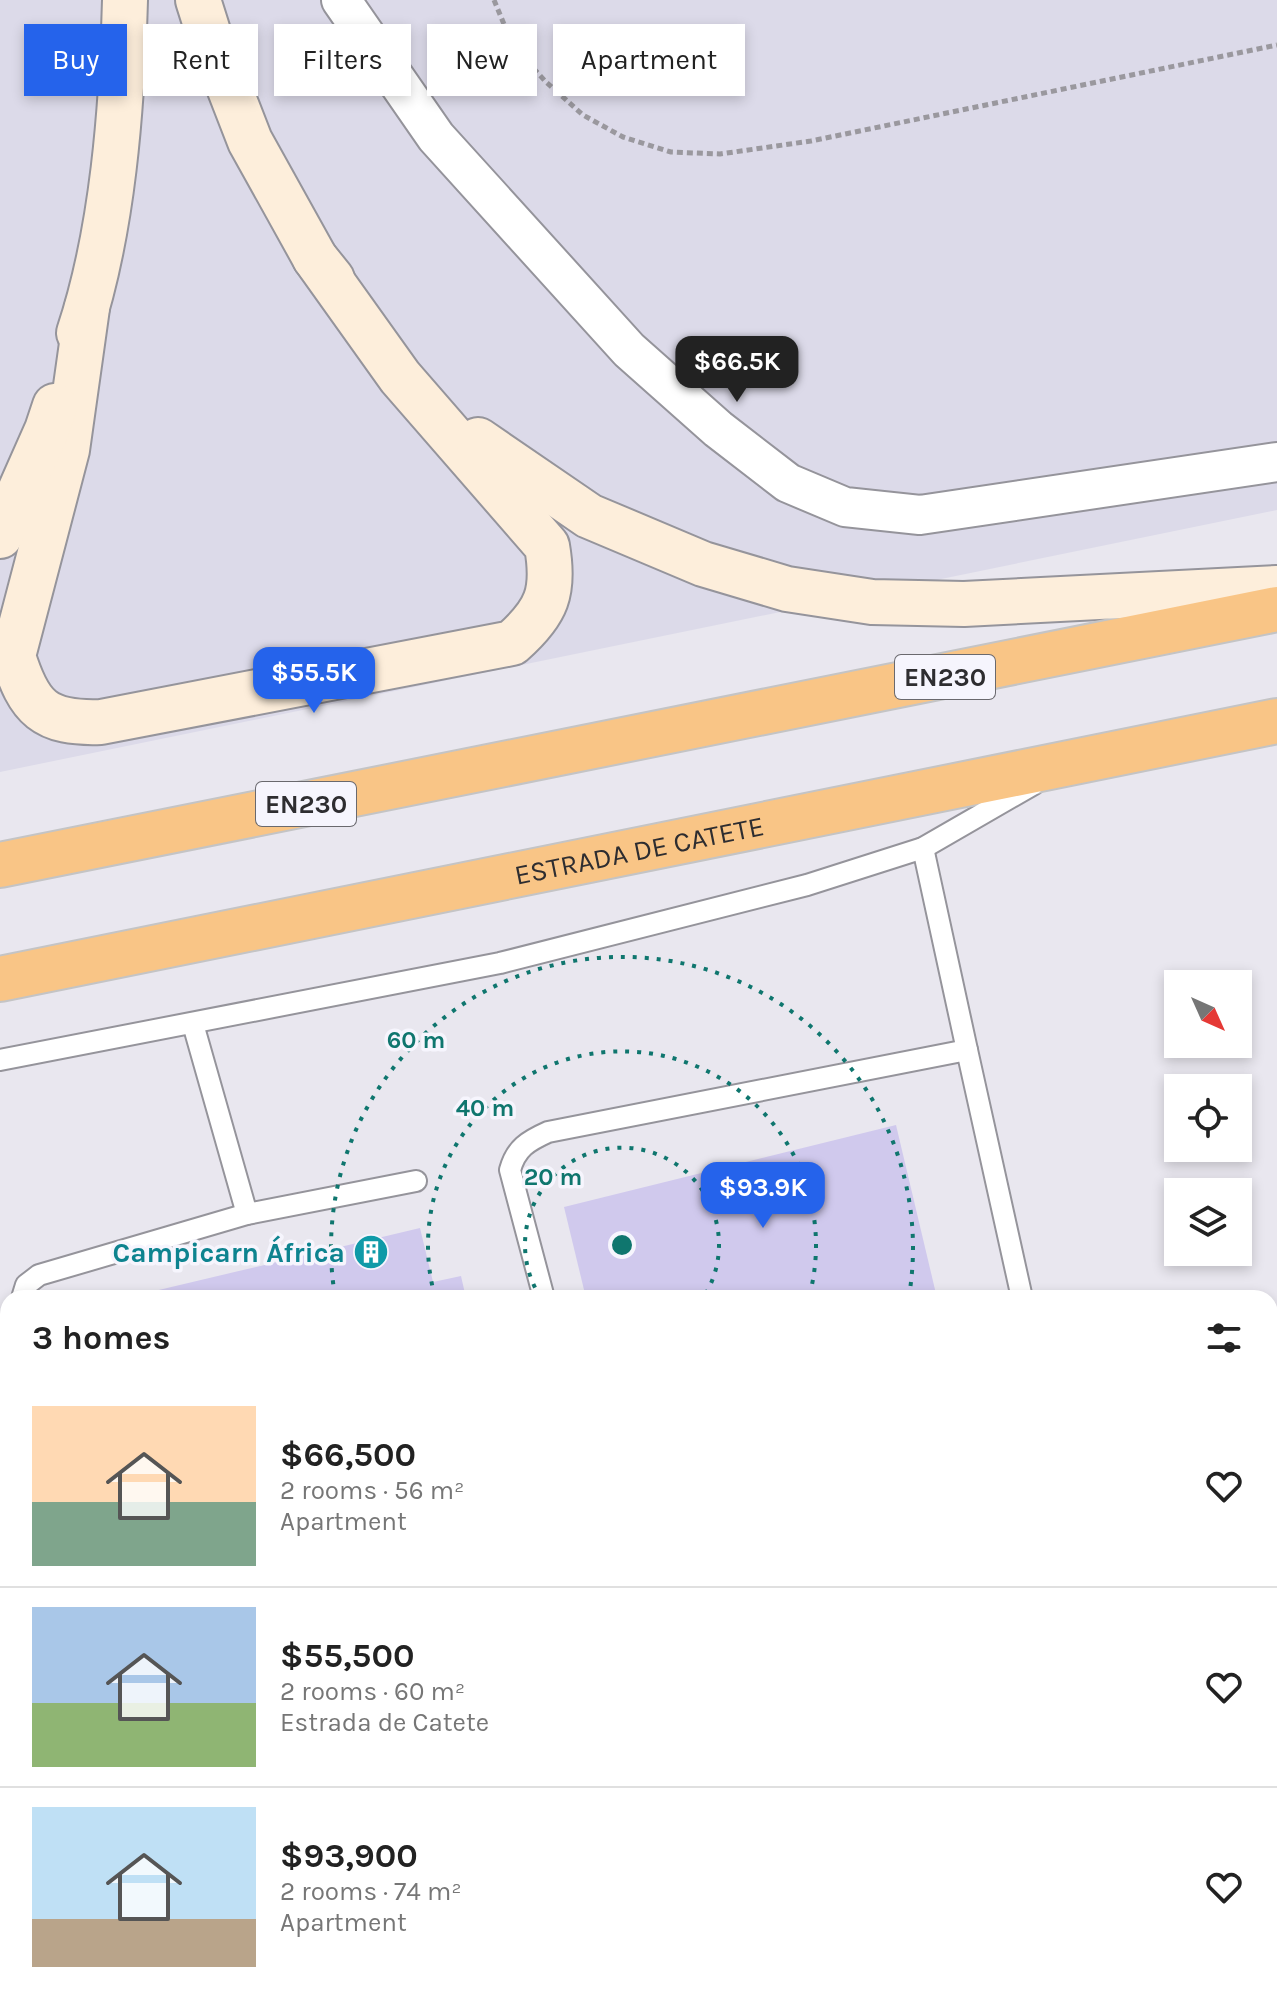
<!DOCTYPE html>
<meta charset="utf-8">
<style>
:root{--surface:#fff;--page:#f2f2f2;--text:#222;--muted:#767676;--line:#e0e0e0;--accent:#2563eb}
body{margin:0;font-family:Karla,sans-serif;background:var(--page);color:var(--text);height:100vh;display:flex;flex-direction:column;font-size:30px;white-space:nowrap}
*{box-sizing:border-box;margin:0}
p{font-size:26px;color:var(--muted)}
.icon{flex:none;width:44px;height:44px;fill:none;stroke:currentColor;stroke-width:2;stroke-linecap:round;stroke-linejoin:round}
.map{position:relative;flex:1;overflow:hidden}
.drawer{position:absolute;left:0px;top:1290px;width:1278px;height:714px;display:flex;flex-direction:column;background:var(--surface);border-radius:24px 24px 0 0;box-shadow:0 4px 12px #0003}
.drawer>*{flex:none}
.top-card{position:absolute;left:24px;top:24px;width:800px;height:72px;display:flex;gap:16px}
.needle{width:52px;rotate:135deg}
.controls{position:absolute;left:1164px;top:970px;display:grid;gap:16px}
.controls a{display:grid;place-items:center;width:88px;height:88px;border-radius:0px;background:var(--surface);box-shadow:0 4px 12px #0003;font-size:40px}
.price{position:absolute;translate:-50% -68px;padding:0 18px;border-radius:16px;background:var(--accent);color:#fff;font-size:26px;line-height:52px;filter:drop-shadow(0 2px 4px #0008)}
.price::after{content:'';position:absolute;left:50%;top:48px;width:24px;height:18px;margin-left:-12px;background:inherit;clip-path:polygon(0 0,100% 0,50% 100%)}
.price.selected{background:#222;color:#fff}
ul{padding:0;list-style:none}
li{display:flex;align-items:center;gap:24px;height:200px;padding:0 32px}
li+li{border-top:2px solid var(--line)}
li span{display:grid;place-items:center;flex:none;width:224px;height:160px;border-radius:0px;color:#555}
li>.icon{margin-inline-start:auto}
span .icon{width:96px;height:96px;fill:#fffc;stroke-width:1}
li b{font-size:34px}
h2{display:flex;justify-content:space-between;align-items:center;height:96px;padding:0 32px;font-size:34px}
.tag{padding:0 28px;border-radius:0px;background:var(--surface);box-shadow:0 4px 12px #0003;font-size:28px;line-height:72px}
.tag.selected{background:var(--accent);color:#fff}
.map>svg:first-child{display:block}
.built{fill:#dcdae9}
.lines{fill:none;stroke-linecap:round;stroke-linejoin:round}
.stream{stroke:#b7ceee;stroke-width:10}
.building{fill:#d0c9ed}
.lane-casing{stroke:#95949b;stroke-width:24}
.street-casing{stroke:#95949b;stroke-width:42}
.secondary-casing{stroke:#95949b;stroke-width:48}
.highway-casing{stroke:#c4c4c5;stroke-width:48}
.path{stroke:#9a989e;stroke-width:5;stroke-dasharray:6 4;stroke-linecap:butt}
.lane{stroke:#fff;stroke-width:20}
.street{stroke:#fff;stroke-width:38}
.secondary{stroke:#fdeedb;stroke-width:44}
.highway{stroke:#f9c586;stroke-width:44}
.rail{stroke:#77767b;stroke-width:6;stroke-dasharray:16 8;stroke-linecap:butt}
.ring{fill:none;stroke:#0f766e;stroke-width:4;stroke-dasharray:4 8}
.labels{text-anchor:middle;stroke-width:7;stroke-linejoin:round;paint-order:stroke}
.shield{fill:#f6f5fd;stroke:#6a696e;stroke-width:2}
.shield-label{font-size:26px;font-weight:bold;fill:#2e2d30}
.street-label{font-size:28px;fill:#2e2d30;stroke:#f6f5fd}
.culture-label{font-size:28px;font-weight:bold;fill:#0d838f;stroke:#f6f5fd;text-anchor:end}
.centre{fill:#0f766e;stroke:#f6f5fd;stroke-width:4}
.ring-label{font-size:24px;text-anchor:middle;font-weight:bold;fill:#0f766e;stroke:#f6f5fd;stroke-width:7;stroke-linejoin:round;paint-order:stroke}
</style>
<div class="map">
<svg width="1277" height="2003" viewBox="0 0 1277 2003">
<rect width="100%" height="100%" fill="#e9e7ef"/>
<path class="built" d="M0,0H1277V510L0,772Z"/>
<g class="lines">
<g class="stream">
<path d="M0,1714L8,1749"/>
<path d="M1270,1981L1277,1980"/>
<path d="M100,1996L108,2000L125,1996"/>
<path d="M377,1996L379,2003"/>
<path d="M1170,2003L1202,1996"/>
</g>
</g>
<g class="building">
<path d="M896,1125L937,1298H586L564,1207Z"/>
<path d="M420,1228L433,1282L461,1276L466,1298H125Z"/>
</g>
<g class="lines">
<g class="lane-casing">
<g id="lane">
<path d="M923,848L967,1050"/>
<path d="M193,1024L247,1214"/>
<path d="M0,1060L500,963L807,885L923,848L1034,784"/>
<path d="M22,1298L26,1285L39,1275L247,1214L416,1181"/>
<path d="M544,1298L510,1170C516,1148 528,1141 548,1132L967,1050L1022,1298"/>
</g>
</g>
<g class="street-casing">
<path id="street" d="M341,0L436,137L629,350L718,429L788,483L845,507L920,515L1277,462"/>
</g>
<g class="secondary-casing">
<g id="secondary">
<path d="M198,0L210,38L250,141L315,258L332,279"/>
<path d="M87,308L67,450L13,656C29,708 44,724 101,722L512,643C547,612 555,592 547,546L400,377L315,258"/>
<path d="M79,333C113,231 122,108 125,0"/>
<path d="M478,440L589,516L703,564L787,589L872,602L964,604L1277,588"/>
<path d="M0,536L47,430L55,406"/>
</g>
</g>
<g class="highway-casing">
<g id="highway">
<path d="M0,865L1277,609"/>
<path id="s1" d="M0,979L1277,721"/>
</g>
</g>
<path class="path" d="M494,0L513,46L546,82L583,115L623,137L671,152L720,154L811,141L1277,45"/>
<use href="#lane" class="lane"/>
<use href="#street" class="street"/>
<use href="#secondary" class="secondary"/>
<use href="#highway" class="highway"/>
<g class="rail">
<path d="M1270,1795L1277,1794"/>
<path d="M1270,1818L1277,1816"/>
<path d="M357,2003L388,1996"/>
<path d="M463,2003L494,1996"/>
</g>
</g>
<g class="ring">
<path d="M541 1298A97 97 0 1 1 703 1298"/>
<path d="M435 1297A194 194 0 1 1 809 1297"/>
<path d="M335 1296A291 291 0 1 1 909 1296"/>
</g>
<defs>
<g id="building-disc" transform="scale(1.8)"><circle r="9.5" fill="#0f9aa8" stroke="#f6f5fd"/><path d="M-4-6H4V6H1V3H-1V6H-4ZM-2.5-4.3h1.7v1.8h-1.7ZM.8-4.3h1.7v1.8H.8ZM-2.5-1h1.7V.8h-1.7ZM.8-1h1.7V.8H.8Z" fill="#fff"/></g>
</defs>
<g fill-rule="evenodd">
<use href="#building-disc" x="371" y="1252"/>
</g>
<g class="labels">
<g class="shield">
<rect x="895" y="655" width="100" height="44" rx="6"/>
<rect x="256" y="782" width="100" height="44" rx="6"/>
</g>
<g class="shield-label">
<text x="945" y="686">EN230</text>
<text x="306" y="813">EN230</text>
</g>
<g class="street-label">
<text dy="10" stroke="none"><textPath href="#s1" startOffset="652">ESTRADA DE CATETE</textPath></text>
</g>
<g class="culture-label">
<text x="345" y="1262">Campicarn África</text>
</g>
</g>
<circle cx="622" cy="1245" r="12" class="centre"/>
<g class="ring-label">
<text x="416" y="1048">60 m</text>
<text x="485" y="1116">40 m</text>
<text x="553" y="1185">20 m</text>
</g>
</svg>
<div class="controls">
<a><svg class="needle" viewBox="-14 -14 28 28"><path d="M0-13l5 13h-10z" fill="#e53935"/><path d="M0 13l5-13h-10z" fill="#767676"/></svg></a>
<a><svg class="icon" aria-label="locate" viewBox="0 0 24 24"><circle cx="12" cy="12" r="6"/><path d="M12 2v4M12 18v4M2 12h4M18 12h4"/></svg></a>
<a><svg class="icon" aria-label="layers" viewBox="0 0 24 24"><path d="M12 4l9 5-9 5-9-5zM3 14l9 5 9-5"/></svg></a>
</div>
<b class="price selected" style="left:737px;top:404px">$66.5K</b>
<b class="price" style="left:314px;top:715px">$55.5K</b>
<b class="price" style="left:763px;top:1230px">$93.9K</b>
<div class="top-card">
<a class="tag selected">Buy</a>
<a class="tag">Rent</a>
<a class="tag">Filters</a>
<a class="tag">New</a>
<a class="tag">Apartment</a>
</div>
<section class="drawer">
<h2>3 homes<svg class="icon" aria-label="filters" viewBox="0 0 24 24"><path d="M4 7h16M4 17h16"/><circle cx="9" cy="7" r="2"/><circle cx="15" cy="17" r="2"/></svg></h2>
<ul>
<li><span style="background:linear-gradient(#ffd9b3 60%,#7fa58c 0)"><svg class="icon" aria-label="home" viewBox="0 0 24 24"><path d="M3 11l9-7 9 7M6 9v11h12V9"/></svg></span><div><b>$66,500</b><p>2 rooms · 56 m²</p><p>Apartment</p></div><svg class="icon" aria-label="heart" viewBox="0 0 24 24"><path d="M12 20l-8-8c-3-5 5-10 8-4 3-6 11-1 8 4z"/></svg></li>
<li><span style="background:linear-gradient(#a9c7e8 60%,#8fb573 0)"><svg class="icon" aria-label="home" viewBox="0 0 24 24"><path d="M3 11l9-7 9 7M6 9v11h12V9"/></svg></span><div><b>$55,500</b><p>2 rooms · 60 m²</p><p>Estrada de Catete</p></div><svg class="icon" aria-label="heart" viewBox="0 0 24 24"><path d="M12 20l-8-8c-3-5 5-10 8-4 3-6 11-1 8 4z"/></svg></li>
<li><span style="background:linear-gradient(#bfe0f5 70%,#b9a48a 0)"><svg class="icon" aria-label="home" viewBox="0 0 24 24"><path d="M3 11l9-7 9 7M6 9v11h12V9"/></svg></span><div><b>$93,900</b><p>2 rooms · 74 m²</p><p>Apartment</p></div><svg class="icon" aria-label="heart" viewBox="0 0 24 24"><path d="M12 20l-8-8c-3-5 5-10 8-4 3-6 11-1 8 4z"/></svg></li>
</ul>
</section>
</div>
